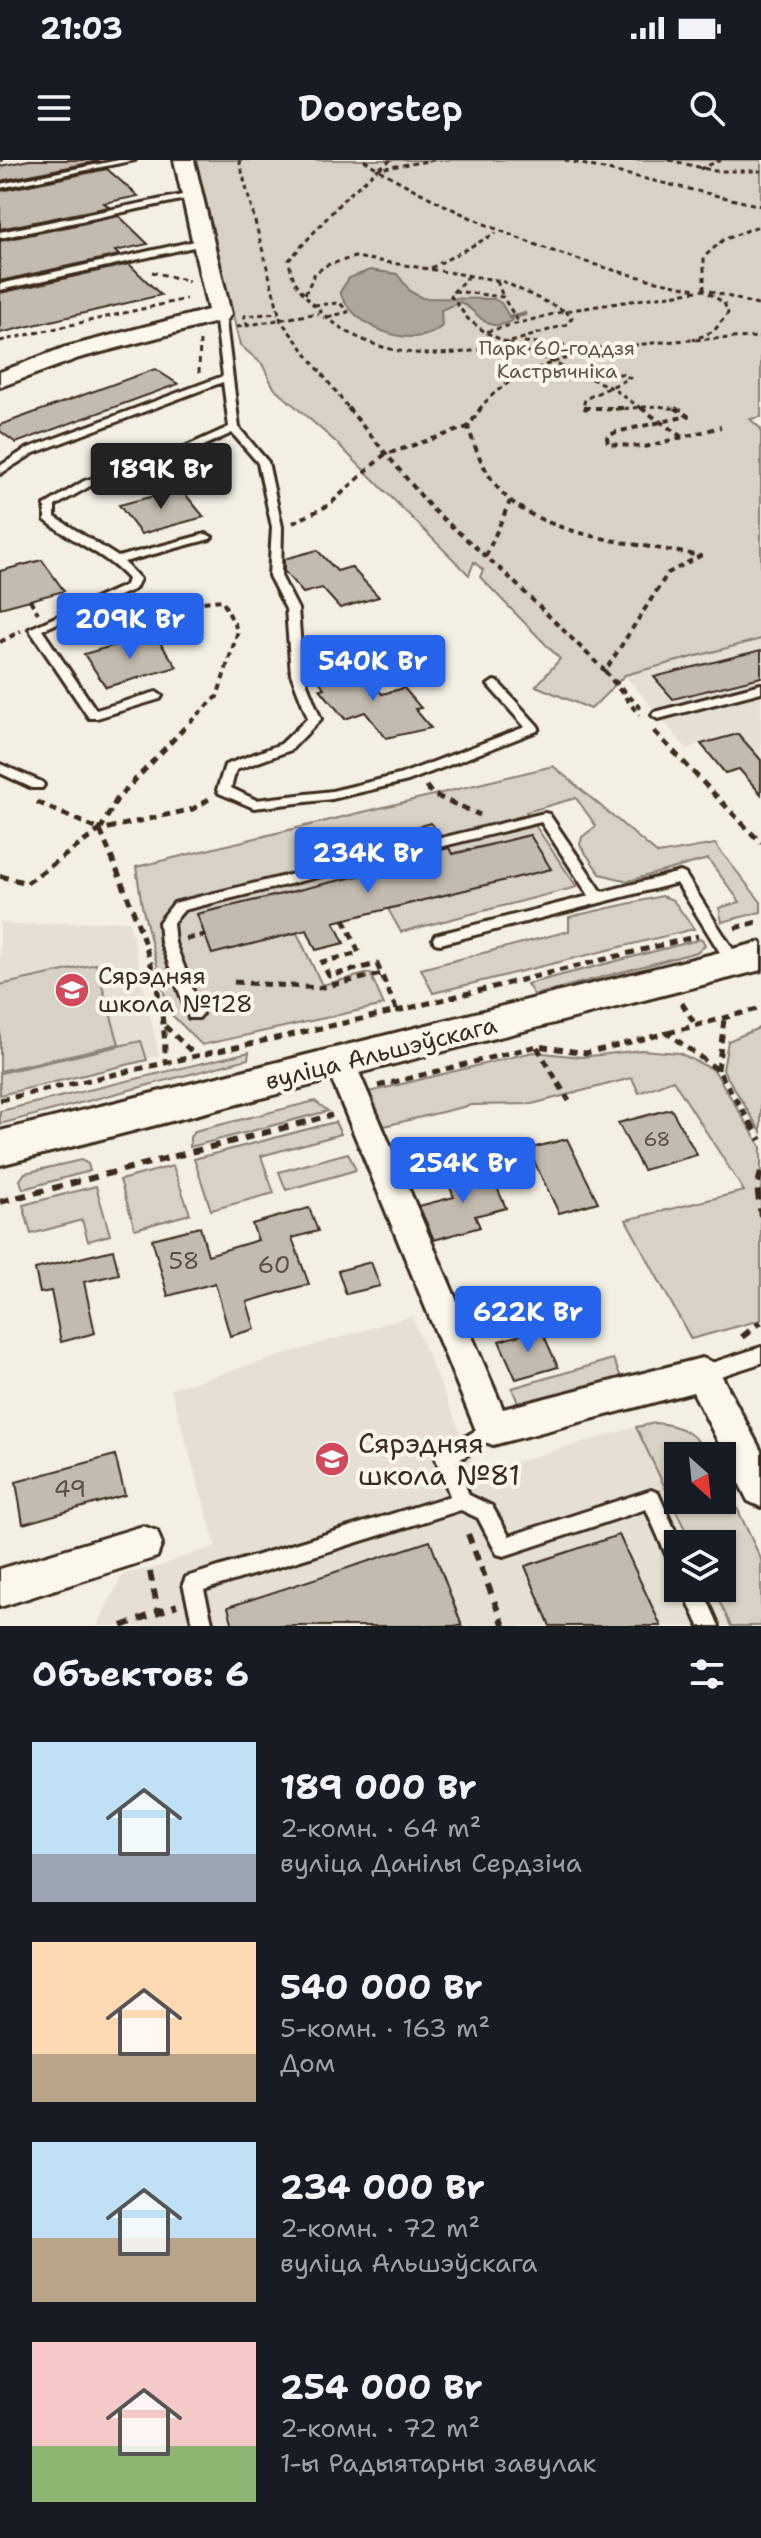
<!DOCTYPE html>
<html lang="ru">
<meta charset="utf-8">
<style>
:root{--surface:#171b24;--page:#20242c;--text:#f1f3f6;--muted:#9ea1a6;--accent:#2563eb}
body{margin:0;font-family:"Shantell Sans",sans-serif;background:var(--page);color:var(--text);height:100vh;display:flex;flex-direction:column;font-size:30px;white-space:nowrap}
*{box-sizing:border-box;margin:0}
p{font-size:26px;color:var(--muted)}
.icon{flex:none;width:44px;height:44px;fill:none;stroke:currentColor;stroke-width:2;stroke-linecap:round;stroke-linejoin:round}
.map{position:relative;height:1466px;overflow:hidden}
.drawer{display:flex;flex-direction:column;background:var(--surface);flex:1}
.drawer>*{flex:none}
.needle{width:52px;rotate:153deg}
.tools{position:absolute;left:664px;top:1282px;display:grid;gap:16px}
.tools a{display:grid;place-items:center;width:72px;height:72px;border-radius:0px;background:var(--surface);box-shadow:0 2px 6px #0004;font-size:40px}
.price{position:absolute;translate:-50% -68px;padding:0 18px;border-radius:8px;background:var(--accent);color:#fff;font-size:26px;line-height:52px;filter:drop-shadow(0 2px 4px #0008)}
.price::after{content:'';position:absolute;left:50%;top:48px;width:24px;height:18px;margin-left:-12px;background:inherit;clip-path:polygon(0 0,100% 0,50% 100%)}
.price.active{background:#222;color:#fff}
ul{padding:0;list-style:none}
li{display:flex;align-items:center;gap:24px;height:200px;padding:0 32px}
li span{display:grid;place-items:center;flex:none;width:224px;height:160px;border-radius:0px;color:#555}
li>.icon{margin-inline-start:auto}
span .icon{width:96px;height:96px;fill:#fffc;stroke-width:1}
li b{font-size:34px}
h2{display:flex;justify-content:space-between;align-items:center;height:96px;padding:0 32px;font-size:34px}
.status{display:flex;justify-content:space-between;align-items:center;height:56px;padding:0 40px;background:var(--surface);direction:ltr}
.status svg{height:22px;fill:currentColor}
header{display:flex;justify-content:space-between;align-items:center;height:104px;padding:0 32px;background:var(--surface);font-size:36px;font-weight:600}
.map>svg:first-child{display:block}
.built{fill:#e5dfd4}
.green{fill:#d8d1c6;stroke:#8a7e72;stroke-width:2}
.water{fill:#afa69a;stroke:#817468;stroke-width:2}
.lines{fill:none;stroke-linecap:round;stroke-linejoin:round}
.stream{stroke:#817468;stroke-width:5}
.building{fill:#c3bbb0;stroke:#3b2a1e;stroke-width:2}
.service-casing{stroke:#3b2a1e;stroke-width:6}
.minor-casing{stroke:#3b2a1e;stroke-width:6}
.tertiary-casing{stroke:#3b2a1e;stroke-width:6}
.secondary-casing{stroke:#3b2a1e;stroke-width:6}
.path-far3{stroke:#3b2a1e;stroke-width:3;stroke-dasharray:5 4;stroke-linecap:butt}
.path-far2{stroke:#3b2a1e;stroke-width:4;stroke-dasharray:6 5;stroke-linecap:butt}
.path-far1{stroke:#3b2a1e;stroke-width:5;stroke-dasharray:8 6;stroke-linecap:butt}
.path{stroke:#3b2a1e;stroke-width:6;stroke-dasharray:10 8;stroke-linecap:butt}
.service{fill:#fbf7ec;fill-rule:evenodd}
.minor{fill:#fbf7ec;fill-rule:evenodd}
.tertiary{fill:#fbf7ec;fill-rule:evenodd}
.secondary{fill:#fbf7ec;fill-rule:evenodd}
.labels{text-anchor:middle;stroke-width:8;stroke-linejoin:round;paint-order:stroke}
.far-park-label{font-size:20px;fill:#625448;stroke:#fbf7ec}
.number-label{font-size:20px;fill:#5d4e42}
.poi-label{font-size:24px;fill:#3b2a1e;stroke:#fbf7ec;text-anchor:start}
.street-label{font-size:24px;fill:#3b2a1e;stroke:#fbf7ec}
.near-number-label{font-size:24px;fill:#5d4e42}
.near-poi-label{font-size:28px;fill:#3b2a1e;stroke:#fbf7ec;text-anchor:start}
</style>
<div class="status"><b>21:03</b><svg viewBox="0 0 49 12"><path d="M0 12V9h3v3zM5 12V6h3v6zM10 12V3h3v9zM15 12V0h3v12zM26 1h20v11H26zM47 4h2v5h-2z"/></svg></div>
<header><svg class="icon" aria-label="menu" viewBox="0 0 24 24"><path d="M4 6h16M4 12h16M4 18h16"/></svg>Doorstep<svg class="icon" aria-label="search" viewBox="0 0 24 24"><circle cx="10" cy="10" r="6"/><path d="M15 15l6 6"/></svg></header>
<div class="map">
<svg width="761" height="1466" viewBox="0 0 761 1466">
<rect width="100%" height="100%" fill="#f3efe4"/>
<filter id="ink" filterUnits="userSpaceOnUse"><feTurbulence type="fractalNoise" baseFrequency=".0125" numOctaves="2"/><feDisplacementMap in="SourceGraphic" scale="16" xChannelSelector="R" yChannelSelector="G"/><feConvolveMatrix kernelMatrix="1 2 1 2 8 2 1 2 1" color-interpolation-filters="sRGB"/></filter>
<g filter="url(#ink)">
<g class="built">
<path d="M761,479V634L739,609L725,613L701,584L686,588L625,515Z"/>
<path d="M0,761L12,765L129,761L159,896L0,930Z"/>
<path d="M411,1156L478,1313L636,1267L692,1384H678V1428H713L731,1466H97L123,1414L150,1409L216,1386L171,1229Z"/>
</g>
<g class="green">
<path d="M196,0H761V257L750,259L761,269V479L625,515L591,549L536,526L560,499L480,417L483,410L474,402L469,415L337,283L274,228L262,204L240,185Z"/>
<path d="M553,606L658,694L715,684L761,742V752L722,762L719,748L740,742L708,699L628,721L600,714L580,685L582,677L596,666L576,638L526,652L577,727L401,772L388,749L551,709L530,675L197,754L212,793L297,773L322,825L370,813L384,845L202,885L169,852L142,746L136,707Z"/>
<path d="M662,736L673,740L694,769L433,833L421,809L569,771V757Z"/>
<path d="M702,779L705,785L697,792L534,835L527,824Z"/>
<path d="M96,804L119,884L0,911V825Z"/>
<path d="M761,867V972L723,910L728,881Z"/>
<path d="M141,881L147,900L0,935V913Z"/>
<path d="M641,890L679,893L714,910L761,987V1160L691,1179L626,1060L744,1031L673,920L639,933L632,918L532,944L471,945L384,966L369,932L533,892L582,897Z"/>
<path d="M249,892L248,899L0,964V951Z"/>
<path d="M315,941L328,951L190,987V977L195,971Z"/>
<path d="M335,962L341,974L261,996L274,1033L211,1050L194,999Z"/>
<path d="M348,993L356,1010L286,1030L279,1012Z"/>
<path d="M81,1000L88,1004L90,1011L23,1029L20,1020L25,1013Z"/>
<path d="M173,1006L190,1054L135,1069L120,1020Z"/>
<path d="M96,1026L110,1075L88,1081L82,1060L31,1074L23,1045Z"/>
<path d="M613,1199L623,1221L521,1251L512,1228Z"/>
<path d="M655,1263C683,1265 694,1274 711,1296H678V1340H722V1316L761,1399V1466H731L713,1428H722V1384H692L636,1267Z"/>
</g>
<path class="water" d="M370,110L397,114L411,132L422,138L494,139L501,143L512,161C484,175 480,151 460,142L441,150L442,166C414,193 351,166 340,132L349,118Z"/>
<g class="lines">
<path class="stream" d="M510,157L524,154"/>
</g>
<g class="building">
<path d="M29,0H97L99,1L0,21V6Z"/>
<path d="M107,9L138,36L104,43L109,47L0,69V31Z"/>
<path d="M119,56L148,84L115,91L119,95L0,121V81Z"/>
<path d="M129,104L161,135L0,173V133Z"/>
<path d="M155,209L178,224L16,283L0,271V265Z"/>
<path d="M181,329L204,357L141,374L119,345Z"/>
<path d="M317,390L337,411L351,407L379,437L340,448L322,428L303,433L284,411V399Z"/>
<path d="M42,400L64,431L0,448V411Z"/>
<path d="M154,474L177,507L106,527L84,494Z"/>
<path d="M761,490V517L673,539L654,517Z"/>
<path d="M359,507L382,534L404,528L421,548L415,549L431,568L386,578L365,552L345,559L320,529L324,528L318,519Z"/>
<path d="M738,574L761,600V634L739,609L725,613L701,584Z"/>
<path d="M431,663L440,675L400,685L392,673Z"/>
<path d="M530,675L551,709L334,762L344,783L316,790L307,770L212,794L197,754L413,703L409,698L449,688L453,694Z"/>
<path d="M671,949L697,995L643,1010L618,963Z"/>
<path d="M567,979L598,1042L559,1053L528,989Z"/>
<path d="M489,1009L506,1048L475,1056L480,1067L434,1080L419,1046L454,1037L447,1020Z"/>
<path d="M309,1048L318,1071L292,1078L309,1124L247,1142L255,1169L230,1176L215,1123L168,1136L152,1079L200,1067L208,1095L258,1080L252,1064Z"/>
<path d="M113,1090L119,1114L84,1122L95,1173L61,1182L51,1131L40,1133L35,1109Z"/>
<path d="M371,1102L380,1126L346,1134L338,1111Z"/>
<path d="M541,1169L558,1207L516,1219L499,1181Z"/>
<path d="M115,1295L125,1335L23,1364L16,1322Z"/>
<path d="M619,1375L661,1466H550L525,1406Z"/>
<path d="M430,1381L462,1466H233L228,1447Z"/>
</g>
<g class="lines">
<g class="service-casing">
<g id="service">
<path d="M119,0H135L0,28V24Z"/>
<path d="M192,33L196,35L195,37L0,78V72Z"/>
<path d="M204,79L207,80V84L0,130V124Z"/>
<path d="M220,151L225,154L239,268L268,302L282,367L281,416L298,449L303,514L321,559L291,590L236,610L231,628L256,640L332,631L399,615L525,567L488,525L494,521L498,522L537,565L539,568L537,571L408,621L332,639L254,648L219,633L217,630L225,605L281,584L308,558L291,514L286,449L269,416L272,367L258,303L232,273L175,299L92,325L55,346V357L118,397L206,374L212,377L210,379L124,402L140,419L135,429L42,470L96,550L156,532L162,536L160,539L97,558H89L29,469L126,425L128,419C105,393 72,382 45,360V345L84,321L167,295L229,267L223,222L34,293L0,314V306L26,289L223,216L215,154Z"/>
<path d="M761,524V532L658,559L652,555L654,552Z"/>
<path d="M0,604L42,622L44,625L42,628H32L0,613Z"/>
<path d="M544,653L549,654L602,732L680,712L685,714L739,799L741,803L739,807H729L677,723L440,784L435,783L433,779L435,775L589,736L541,662L184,750L173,763L175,783L202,854L199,858H189L161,783L159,762L174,743Z"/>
<path d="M761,1187V1203L702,1222L696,1220L693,1214L696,1208Z"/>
<path d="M493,1260L500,1262L502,1268L500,1274L456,1302L469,1335L492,1346L509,1376L651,1330L658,1333L681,1384H678V1408L671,1406L646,1349L504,1396L497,1394L478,1358L461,1350L204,1430L213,1466H193L183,1424L186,1417L450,1336L436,1299L438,1293Z"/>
<path d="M682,1428H702L719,1466H699Z"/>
</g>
</g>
<g class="minor-casing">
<g id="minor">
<path d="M340,891L351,895L355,903L503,1249L702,1198L715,1203L761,1291V1347L748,1341L693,1232L493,1285L480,1280L325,903L329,895Z"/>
<path d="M143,1366L157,1371L162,1384L157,1397L0,1447V1409Z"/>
</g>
</g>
<g class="tertiary-casing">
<path id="tertiary" d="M174,0H194L231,154L228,159L79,198L0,227V212L63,188L208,150Z"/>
</g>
<g class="secondary-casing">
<path id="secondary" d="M761,782V810L0,1005V971Z"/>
</g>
<g class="path-far3">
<path d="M239,0L281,161L350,250"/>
<path d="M364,0L378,9"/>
<path d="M391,0L378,9C478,68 582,108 696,129"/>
<path d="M434,0L378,9L343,40L289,100C291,121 302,133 316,147C368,200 440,202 508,183"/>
<path d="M565,0L761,46"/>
<path d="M669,0L715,11H761"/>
<path d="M0,1L3,0"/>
<path d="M700,9L721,0"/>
<path d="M431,108L496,73"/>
<path d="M152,112L189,121"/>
<path d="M469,116L450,135L468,159L485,172"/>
<path d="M497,121L503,137"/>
<path d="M704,130V97L723,80L761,65"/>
<path d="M454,131L503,137L519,163"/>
<path d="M710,131L761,146"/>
<path d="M305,134L315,113L327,105L355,97L502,121L565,151L704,130L724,143L728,153L714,171L693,180"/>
<path d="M314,145L340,143L348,152L323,158"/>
<path d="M565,151L572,157L568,164L508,183L485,172Z"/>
<path d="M237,167L319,153"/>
<path d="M248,167L244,156L278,153"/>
<path d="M0,181L186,139"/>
<path d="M524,182L614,189"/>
<path d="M508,183L610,227L644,250"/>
<path d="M199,213L200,179"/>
<path d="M479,250C529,181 683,180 761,177"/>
<path d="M588,250L583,248L585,239L630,218L622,214L589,215"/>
<path d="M606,250L658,246L682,250"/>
</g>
<g class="path-far2">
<path d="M348,248L432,349L507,415L605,511L668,413L700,396C644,384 555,378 511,341C488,323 477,293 468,267L481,248"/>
<path d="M584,248H625"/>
<path d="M641,248L682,277"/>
<path d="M675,248L688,256L616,272L607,277L608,284L645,287L721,267"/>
<path d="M293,363L329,345L384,295L468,267"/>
<path d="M486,396L510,341"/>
<path d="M30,440L38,453"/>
<path d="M138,444L154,447L222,440L238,471L217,537L187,565"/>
<path d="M0,482L21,471"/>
<path d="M605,511L639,555"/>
<path d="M614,520L642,550"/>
</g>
<g class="path-far1">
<path d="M654,571L761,683"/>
<path d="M426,626L432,634L480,655"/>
<path d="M37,642L100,670C130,742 166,820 165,900"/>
<path d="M100,670L117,639L189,563"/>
<path d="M0,716L27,723L100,670L193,649L209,639"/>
<path d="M344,759L359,793L322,802L329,816L377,804L397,851"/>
<path d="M735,768L761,761"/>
<path d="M186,779L205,775"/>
<path d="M234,822L318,828L382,814"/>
<path d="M682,843L696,866"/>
<path d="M165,866L194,894"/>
<path d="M668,873L761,848"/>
<path d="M537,887L569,941"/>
<path d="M718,910L724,859"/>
<path d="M378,926L537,886L586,893L667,873L718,910L751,964"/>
<path d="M0,940L397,851L698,776"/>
<path d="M299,964L332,955"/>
</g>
<g class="path">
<path d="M750,962L761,980"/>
<path d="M761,1013L757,1026L761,1056"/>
<path d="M0,1042L306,962"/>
<path d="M742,1177L761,1162"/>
<path d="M468,1374L504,1466"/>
<path d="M150,1412L158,1451"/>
<path d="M122,1466L177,1445"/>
</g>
<use href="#service" class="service"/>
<use href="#minor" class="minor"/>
<use href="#tertiary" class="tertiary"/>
<use href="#secondary" class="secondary"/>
</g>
</g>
<defs>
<g id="school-disc" transform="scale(1.8)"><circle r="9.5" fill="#d1495b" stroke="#fbf7ec"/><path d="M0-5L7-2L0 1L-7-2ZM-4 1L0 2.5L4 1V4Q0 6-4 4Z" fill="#fff"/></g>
</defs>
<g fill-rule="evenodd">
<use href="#school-disc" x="72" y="830"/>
<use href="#school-disc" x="332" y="1299"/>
</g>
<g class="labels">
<g class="far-park-label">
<text x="557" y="195">Парк 60-годдзя<tspan x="557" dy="23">Кастрычніка</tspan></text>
</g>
<g class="number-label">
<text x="657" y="986">68</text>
</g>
<g class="poi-label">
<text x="98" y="824">Сярэдняя<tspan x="98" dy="28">школа №128</tspan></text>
</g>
<g class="street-label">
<text transform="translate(381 893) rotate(-14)" y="8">вуліца Альшэўскага</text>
</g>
<g class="near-number-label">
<text x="184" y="1109">58</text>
<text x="274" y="1113">60</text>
<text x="70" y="1337">49</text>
</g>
<g class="near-poi-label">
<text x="358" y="1293">Сярэдняя<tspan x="358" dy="32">школа №81</tspan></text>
</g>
</g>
</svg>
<div class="tools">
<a><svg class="needle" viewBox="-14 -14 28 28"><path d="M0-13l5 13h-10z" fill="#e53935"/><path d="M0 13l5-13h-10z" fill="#9ea1a6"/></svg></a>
<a><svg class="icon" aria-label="layers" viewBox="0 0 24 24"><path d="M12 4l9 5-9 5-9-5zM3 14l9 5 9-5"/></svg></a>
</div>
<b class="price active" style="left:161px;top:351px">189K Br</b>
<b class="price" style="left:130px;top:501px">209K Br</b>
<b class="price" style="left:373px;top:543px">540K Br</b>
<b class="price" style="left:368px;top:735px">234K Br</b>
<b class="price" style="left:463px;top:1045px">254K Br</b>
<b class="price" style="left:528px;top:1194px">622K Br</b>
</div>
<section class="drawer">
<h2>Объектов: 6<svg class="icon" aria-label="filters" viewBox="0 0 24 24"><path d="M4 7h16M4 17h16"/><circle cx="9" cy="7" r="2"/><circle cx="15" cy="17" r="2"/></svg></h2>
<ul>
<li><span style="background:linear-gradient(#bfe0f5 70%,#9aa5b1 0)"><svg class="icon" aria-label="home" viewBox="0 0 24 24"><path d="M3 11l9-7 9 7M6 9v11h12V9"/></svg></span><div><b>189 000 Br</b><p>2-комн. · 64 m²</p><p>вуліца Данілы Сердзіча</p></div></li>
<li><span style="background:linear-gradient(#ffd9b3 70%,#b9a48a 0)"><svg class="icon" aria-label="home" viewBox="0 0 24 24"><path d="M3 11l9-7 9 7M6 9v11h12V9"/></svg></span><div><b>540 000 Br</b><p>5-комн. · 163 m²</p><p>Дом</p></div></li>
<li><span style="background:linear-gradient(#bfe0f5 60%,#b9a48a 0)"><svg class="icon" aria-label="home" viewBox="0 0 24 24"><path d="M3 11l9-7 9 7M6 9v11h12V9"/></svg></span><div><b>234 000 Br</b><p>2-комн. · 72 m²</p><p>вуліца Альшэўскага</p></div></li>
<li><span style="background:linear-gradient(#f6c9c9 65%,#8fb573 0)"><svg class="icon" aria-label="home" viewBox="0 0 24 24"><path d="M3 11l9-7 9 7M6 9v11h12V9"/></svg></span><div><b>254 000 Br</b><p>2-комн. · 72 m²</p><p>1-ы Радыятарны завулак</p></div></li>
</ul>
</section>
